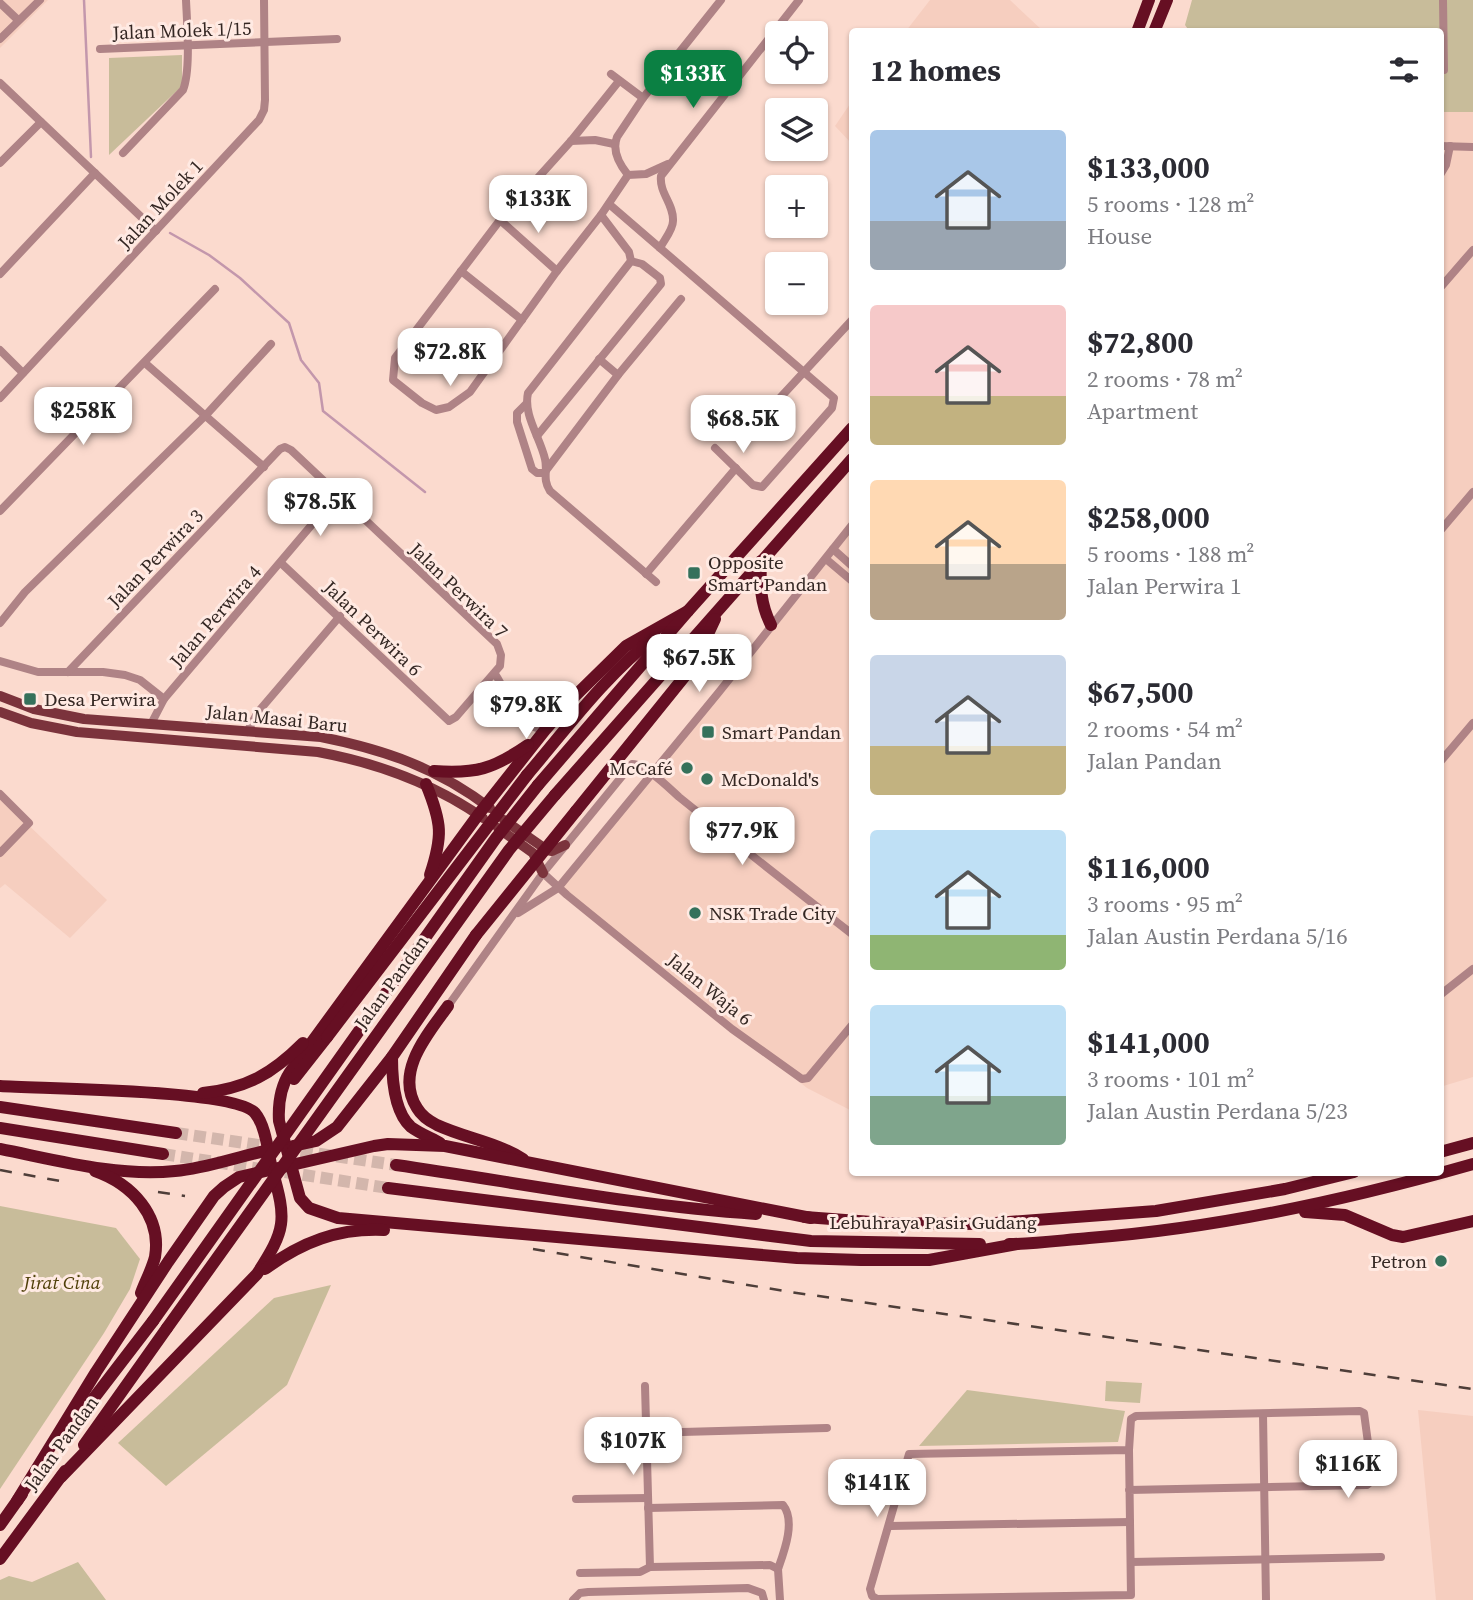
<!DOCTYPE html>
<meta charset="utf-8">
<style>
:root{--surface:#fff;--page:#f2f2f3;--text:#2b2b33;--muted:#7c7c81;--accent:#0b8043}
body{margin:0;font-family:"Source Serif 4",serif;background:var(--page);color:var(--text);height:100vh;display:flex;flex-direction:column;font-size:26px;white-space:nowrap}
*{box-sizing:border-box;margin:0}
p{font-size:23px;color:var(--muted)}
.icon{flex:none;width:38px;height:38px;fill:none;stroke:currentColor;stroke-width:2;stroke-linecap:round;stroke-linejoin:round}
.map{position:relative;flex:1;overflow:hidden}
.panel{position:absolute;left:849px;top:28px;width:595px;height:1148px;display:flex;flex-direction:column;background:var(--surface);border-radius:7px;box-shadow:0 2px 5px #0004}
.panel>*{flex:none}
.controls{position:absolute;left:765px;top:21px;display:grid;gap:14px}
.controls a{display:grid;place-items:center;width:63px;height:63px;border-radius:7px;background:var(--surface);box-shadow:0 2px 5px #0004;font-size:35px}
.price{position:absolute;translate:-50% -60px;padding:0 16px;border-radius:14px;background:#fff;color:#222;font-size:23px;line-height:46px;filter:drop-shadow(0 2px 4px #0008)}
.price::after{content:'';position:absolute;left:50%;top:42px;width:21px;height:16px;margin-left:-10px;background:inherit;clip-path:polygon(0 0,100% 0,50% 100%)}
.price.active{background:var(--accent);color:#fff}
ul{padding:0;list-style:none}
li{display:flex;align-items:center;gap:21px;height:175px;padding:0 21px}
li span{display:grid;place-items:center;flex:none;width:196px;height:140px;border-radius:7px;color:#555}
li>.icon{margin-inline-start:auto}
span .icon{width:84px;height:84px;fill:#fffc;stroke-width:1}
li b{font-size:30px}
h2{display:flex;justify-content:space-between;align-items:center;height:84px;padding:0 21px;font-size:30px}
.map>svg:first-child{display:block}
.built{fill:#f6cebf}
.green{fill:#c8bc9a}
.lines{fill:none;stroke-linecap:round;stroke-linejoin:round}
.stream{stroke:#c397ac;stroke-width:2.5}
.highway-tunnel{stroke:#d3b6ac;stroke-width:12;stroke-dasharray:12 6;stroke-linecap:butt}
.minor{stroke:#af8386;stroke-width:8}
.major{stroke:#7b333c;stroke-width:10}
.highway{stroke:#660f23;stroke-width:12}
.rail{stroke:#4e3e39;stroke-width:2.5;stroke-dasharray:12 12;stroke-linecap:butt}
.highway-bridge{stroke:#660f23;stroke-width:12}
.poi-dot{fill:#35715b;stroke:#ffeae3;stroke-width:2.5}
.labels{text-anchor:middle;stroke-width:6;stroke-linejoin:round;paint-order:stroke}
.street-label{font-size:19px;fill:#342723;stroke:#ffeae3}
.poi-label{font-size:19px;fill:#342723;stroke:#ffeae3;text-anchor:start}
.park-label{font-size:19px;font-style:italic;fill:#4f3f08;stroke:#ffeae3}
</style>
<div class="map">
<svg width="1473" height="1600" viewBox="0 0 1473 1600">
<rect width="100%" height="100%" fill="#fbdace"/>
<g class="built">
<path d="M0,0H48L0,48Z"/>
<path d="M930,0H1010L1043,31H906Z"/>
<path d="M852,101V144L835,126Z"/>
<path d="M1440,112H1473V1077L1440,1087Z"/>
<path d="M852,529V1111L807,1088L560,888Z"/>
<path d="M0,798L107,900L70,938L5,884L0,888Z"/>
<path d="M1418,1410L1473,1416V1600H1436Z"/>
</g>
<g class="green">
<path d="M1192,0H1473V112H1440V32H1190L1185,25Z"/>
<path d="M182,55V86L109,155V58Z"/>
<path d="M0,1206L116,1228L140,1259L130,1289L104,1333L0,1489Z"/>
<path d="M331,1285L287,1385L166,1486L118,1443L274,1298Z"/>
<path d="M1106,1381L1142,1383L1140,1403L1105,1401Z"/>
<path d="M967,1390L1125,1411L1118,1442L919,1446Z"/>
<path d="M78,1562L106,1600H0V1580L9,1576L32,1582Z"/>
</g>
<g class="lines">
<g class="stream">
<path d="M84,0L91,157"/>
<path d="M170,233L209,255L240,278L289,323L301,360L319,383L323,411L425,492"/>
</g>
<g class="highway-tunnel">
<path d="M176,1133L396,1165"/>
<path d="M163,1154L267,1170"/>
<path d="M285,1172L388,1188"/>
</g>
<g class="minor">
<path d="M1443,0L1444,70"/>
<path d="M0,3L18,20"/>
<path d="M0,39L40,0"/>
<path d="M100,49L337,39"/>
<path d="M611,74L643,98"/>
<path d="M0,83L156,231"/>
<path d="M571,141L595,140L614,144"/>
<path d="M1440,146L1473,147"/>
<path d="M123,153L183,90C191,70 187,23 186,0"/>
<path d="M0,163L41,122"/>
<path d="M628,175C619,164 612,150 617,137L643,98L721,0"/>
<path d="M1440,175L1446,165L1450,146"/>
<path d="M609,204L834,398L832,408L762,487L753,485L715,448"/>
<path d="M601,215L557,271L470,392L449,407L436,410L422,403L393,380L395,358L500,220L571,141L619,81"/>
<path d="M500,220L557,271"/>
<path d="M660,248C664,240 673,230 673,221C674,204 659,193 661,176L799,0"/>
<path d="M461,271L522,320"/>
<path d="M0,274L95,173"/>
<path d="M1440,288L1473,250"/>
<path d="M0,350L23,373"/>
<path d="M599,359L618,375"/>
<path d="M145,363L264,467"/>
<path d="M0,398L259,120L264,110L265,100L264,0"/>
<path d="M778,400L852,320"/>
<path d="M526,404L517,413V422L532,469L537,473H544L618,375L681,299"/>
<path d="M537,436L661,284L660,278L642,264L631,261"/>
<path d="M0,511L215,289"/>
<path d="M1440,531L1473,492"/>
<path d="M833,549L852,566"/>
<path d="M826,559L852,581"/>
<path d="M646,574L736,468"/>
<path d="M656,582L550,491C542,479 548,471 545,459C540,437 523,415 528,393L631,261L629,252L601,215L628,175L646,174L668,164"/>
<path d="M0,623L25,592L206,415L271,344"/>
<path d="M0,661L38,672H103L125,675L140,680L164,699"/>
<path d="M68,672L280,449L285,447L291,450L497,644L501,655L500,666L456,717L449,721L281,563"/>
<path d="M495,674C513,700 507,723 545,730"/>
<path d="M151,724L164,699L337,495"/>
<path d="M247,732L258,712L340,616"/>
<path d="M1440,762L1473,723"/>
<path d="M0,794L29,823L0,853"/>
<path d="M543,873L567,895L732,1029L802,1079L808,1078L852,1025"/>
<path d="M518,913L558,888L719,692L852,525"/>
<path d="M1440,995L1473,969"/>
<path d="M448,1006L543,873L632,764C644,763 669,788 679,797C736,843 794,889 852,934"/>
<path d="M645,1386L650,1567"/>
<path d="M1263,1414L1266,1600"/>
<path d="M646,1433L827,1428"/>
<path d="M1129,1450L909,1454L870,1589L872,1596L877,1599L1131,1595L1129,1450L1131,1419L1136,1416L1360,1411L1364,1413L1373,1480L1367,1485L1129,1490"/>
<path d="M576,1499L648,1498"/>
<path d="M648,1508L783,1505C796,1521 784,1552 778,1569"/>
<path d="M890,1526L1130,1522"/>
<path d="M1131,1562L1381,1557"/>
<path d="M778,1569L780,1600"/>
<path d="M580,1573L640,1572L650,1567L770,1565L778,1569"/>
<path d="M573,1600L580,1593L588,1592L748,1588L762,1593L764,1600"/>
</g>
<g class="major">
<path d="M0,696L34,709L84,719L321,737C386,750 437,768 490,808"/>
<path d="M0,712L31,723L77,732L318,752C377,763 433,783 483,818"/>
<path d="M504,820L547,850L552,851L565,845"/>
<path d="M498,828L533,853L543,873"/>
</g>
<g class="highway">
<path d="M1137,32L1149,0"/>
<path d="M1154,32L1167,0"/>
<path d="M761,561C760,585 760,603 771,625"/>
<path d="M688,611L626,646L575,696L545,730L478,815L290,1072C281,1086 278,1104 279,1121L300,1198L309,1208L338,1218L797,1258L861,1260H929L1017,1244"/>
<path d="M434,771C476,774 493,769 528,745"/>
<path d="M527,775C567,728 606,675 655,637"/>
<path d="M426,784C442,823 443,836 430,875"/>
<path d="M538,785L688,611L852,428"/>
<path d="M555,795L852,459"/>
<path d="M576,811L693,666L715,619"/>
<path d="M448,1006C428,1034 394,1072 417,1108C421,1115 429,1121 437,1125C465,1138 496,1142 523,1159"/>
<path d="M392,1057C392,1078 394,1112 411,1127C419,1133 431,1138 440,1143"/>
<path d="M294,1079L327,1037"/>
<path d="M0,1086C41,1089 234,1089 255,1113C266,1126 268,1153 272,1169C287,1221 286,1229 257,1274L61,1477"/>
<path d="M203,1093C247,1088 272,1074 303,1043"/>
<path d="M0,1107L176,1133"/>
<path d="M0,1128L163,1154"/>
<path d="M293,1146L316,1141L337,1127L392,1057L476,935"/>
<path d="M0,1149C56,1160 117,1177 175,1171C209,1168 241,1155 275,1149"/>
<path d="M1440,1152L1473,1143"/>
<path d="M396,1165C515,1182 635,1206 756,1214"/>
<path d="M95,1171C132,1184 162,1216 155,1257C152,1269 145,1282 141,1293"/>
<path d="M388,1188L811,1241L980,1244"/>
<path d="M1305,1212L1345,1215L1392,1235L1403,1237L1473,1221"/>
<path d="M805,1217L885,1223L982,1224L1156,1211L1285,1189L1354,1172"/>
<path d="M1009,1244C1036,1244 1063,1240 1089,1238C1220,1228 1347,1200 1473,1164"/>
<path d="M265,1269C302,1242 338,1228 384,1230"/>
<path d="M64,1437L153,1321"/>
<path d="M84,1445L167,1328"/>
<path d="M17,1501L96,1372L168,1262L214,1196L224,1187L239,1177L374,1146L388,1144L445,1146L811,1218"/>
<path d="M0,1525L22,1494"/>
<path d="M0,1559L65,1471"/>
</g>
<g class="rail">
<path d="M0,1170L60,1181"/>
<path d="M158,1192L185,1196"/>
<path d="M533,1249L790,1292L1473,1389"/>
</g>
<g class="highway-bridge">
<path d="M476,935L576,811"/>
<path d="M327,1037L527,775"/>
<path d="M153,1321L496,838L538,785"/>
<path d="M167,1328L509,850L555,795"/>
</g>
</g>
<g class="poi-dot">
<rect x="687" y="566" width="14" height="14" rx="3.5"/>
<rect x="23" y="692" width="14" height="14" rx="3.5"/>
<rect x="701" y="725" width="14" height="14" rx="3.5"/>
<circle cx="687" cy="768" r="7"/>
<circle cx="707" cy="779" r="7"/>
<circle cx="695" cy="913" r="7"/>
<circle cx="1441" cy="1261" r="7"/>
</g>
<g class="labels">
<g class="street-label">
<text transform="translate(182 30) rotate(-2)" y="7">Jalan Molek 1/15</text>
<text transform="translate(160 204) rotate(-47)" y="7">Jalan Molek 1</text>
<text transform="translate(155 558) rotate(-46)" y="7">Jalan Perwira 3</text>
<text transform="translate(459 590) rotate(44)" y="7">Jalan Perwira 7</text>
<text transform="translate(215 616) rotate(-49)" y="7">Jalan Perwira 4</text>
<text transform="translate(373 628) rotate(44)" y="7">Jalan Perwira 6</text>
<text transform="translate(277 718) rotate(6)" y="7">Jalan Masai Baru</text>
<text transform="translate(391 982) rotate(-54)" y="7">Jalan Pandan</text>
<text transform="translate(710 989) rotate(39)" y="7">Jalan Waja 6</text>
<text x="933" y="1229">Lebuhraya Pasir Gudang</text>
<text transform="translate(61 1443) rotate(-54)" y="7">Jalan Pandan</text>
</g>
<g class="poi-label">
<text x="708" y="569">Opposite<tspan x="708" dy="22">Smart Pandan</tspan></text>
<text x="44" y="706">Desa Perwira</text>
<text x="722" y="739">Smart Pandan</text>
<text x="673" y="775" text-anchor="end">McCafé</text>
<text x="721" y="786">McDonald's</text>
<text x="709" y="920">NSK Trade City</text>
<text x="1427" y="1268" text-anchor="end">Petron</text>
</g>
<g class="park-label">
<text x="62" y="1289">Jirat Cina</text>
</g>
</g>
</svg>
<div class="controls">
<a><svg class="icon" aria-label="locate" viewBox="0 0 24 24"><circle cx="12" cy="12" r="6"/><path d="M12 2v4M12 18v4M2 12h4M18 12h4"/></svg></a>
<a><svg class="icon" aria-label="layers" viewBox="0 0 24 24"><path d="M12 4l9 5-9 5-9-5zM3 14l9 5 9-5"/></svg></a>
<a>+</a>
<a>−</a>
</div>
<b class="price active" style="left:693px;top:110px">$133K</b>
<b class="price" style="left:538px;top:235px">$133K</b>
<b class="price" style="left:450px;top:388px">$72.8K</b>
<b class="price" style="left:83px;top:447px">$258K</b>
<b class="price" style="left:743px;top:455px">$68.5K</b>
<b class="price" style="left:320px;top:538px">$78.5K</b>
<b class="price" style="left:699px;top:694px">$67.5K</b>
<b class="price" style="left:526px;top:741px">$79.8K</b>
<b class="price" style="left:742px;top:867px">$77.9K</b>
<b class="price" style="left:633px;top:1477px">$107K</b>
<b class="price" style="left:1348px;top:1500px">$116K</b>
<b class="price" style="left:877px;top:1519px">$141K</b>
<section class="panel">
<h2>12 homes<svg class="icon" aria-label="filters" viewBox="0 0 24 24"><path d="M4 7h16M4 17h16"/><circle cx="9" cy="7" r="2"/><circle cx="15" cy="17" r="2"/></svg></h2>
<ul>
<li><span style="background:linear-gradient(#a9c7e8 65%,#9aa5b1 0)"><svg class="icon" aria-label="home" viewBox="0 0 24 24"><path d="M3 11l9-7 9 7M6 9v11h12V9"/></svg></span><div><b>$133,000</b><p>5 rooms · 128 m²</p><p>House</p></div></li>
<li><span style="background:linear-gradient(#f6c9c9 65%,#c2b280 0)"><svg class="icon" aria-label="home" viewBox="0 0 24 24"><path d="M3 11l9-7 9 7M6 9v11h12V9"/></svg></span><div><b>$72,800</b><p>2 rooms · 78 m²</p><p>Apartment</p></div></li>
<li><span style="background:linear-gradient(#ffd9b3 60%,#b9a48a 0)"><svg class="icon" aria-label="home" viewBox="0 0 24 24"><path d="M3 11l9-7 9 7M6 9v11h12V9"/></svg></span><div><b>$258,000</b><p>5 rooms · 188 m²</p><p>Jalan Perwira 1</p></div></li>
<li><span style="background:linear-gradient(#c9d6e8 65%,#c2b280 0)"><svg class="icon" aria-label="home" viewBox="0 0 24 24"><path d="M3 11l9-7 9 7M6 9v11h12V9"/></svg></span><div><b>$67,500</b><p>2 rooms · 54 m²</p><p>Jalan Pandan</p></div></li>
<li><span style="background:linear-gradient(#bfe0f5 75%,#8fb573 0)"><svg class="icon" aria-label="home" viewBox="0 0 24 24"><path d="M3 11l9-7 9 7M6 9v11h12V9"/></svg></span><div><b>$116,000</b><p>3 rooms · 95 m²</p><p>Jalan Austin Perdana 5/16</p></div></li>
<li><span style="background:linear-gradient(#bfe0f5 65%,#7fa58c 0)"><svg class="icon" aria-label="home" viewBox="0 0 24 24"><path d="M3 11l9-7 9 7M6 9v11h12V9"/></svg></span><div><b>$141,000</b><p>3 rooms · 101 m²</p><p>Jalan Austin Perdana 5/23</p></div></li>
</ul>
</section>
</div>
